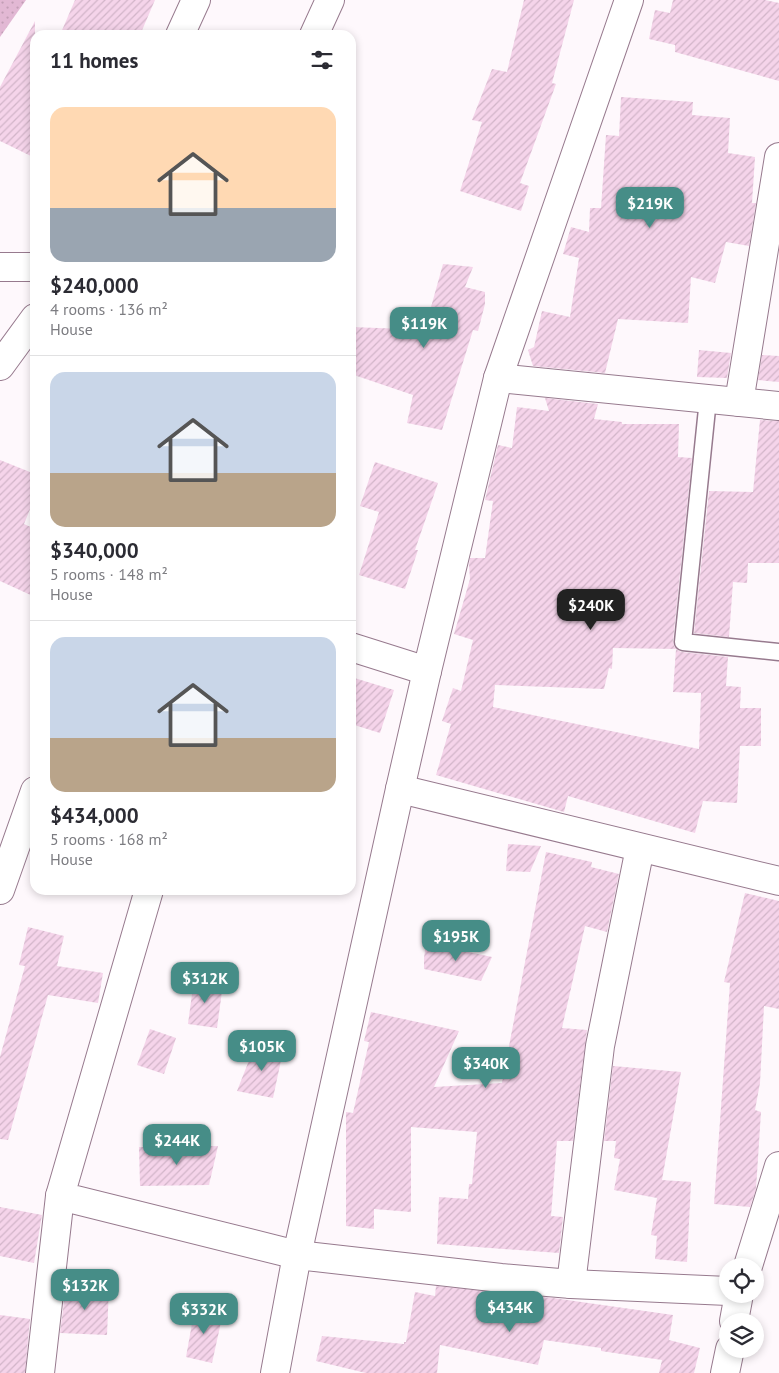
<!DOCTYPE html>
<meta charset="utf-8">
<style>
:root{--surface:#fff;--page:#f7f7f7;--text:#2b2b33;--muted:#7c7c81;--line:#e1e1e2;--accent:#468d87}
body{margin:0;font-family:"PT Sans",sans-serif;background:var(--page);color:var(--text);height:100vh;display:flex;flex-direction:column;font-size:19px;white-space:nowrap}
*{box-sizing:border-box;margin:0}
p{font-size:16px;color:var(--muted)}
.icon{flex:none;width:28px;height:28px;fill:none;stroke:currentColor;stroke-width:2;stroke-linecap:round;stroke-linejoin:round}
.map{position:relative;flex:1;overflow:hidden}
.drawer{position:absolute;left:30px;top:30px;width:326px;height:865px;display:flex;flex-direction:column;background:var(--surface);border-radius:15px;box-shadow:0 2px 8px #0003}
.drawer>*{flex:none}
.controls{position:absolute;left:719px;top:1258px;display:grid;gap:10px}
.controls a{display:grid;place-items:center;width:45px;height:45px;border-radius:50%;background:var(--surface);box-shadow:0 2px 8px #0003;font-size:25px}
.price{position:absolute;translate:-50% -42px;padding:0 11px;border-radius:10px;background:var(--accent);color:#fff;font-size:16px;line-height:32px;filter:drop-shadow(0 1px 2px #0008)}
.price::after{content:'';position:absolute;left:50%;top:30px;width:15px;height:11px;margin-left:-8px;background:inherit;clip-path:polygon(0 0,100% 0,50% 100%)}
.price.on{background:#222;color:#fff}
ul{padding:0;list-style:none}
li{display:grid;align-content:center;gap:10px;height:265px;padding:0 20px}
li+li{border-top:1px solid var(--line)}
li span{display:grid;place-items:center;height:155px;border-radius:15px;color:#555}
li>.icon{margin-inline-start:auto}
span .icon{width:90px;height:90px;fill:#fffc;stroke-width:1}
li b{font-size:21px}
h2{display:flex;justify-content:space-between;align-items:center;height:60px;padding:0 20px;font-size:21px}
.map>svg:first-child{display:block}
.grass{fill:url(#grass-dots)}
.building{fill:url(#building-hatch);fill-rule:evenodd}
.lines{fill:none;stroke-linecap:round;stroke-linejoin:round}
.lane-casing{stroke:#977a8e;stroke-width:19}
.street-casing{stroke:#977a8e;stroke-width:30}
.secondary-casing{stroke:#977a8e;stroke-width:30}
.lane{stroke:#fff;stroke-width:16}
.street{stroke:#fff;stroke-width:28}
.secondary{stroke:#fff;stroke-width:28}
</style>
<div class="map">
<svg width="779" height="1373" viewBox="0 0 779 1373">
<defs>
<pattern id="grass-dots" width="8" height="8" patternUnits="userSpaceOnUse" patternTransform="scale(1.25)"><rect width="8" height="8" fill="#e2b8d4"/><path d="M2 2h.1M6 6h.1" fill="none" stroke="#c29eb6" stroke-width="1.8" stroke-linecap="round"/></pattern>
<pattern id="building-hatch" width="6" height="6" patternUnits="userSpaceOnUse" patternTransform="scale(1.25)"><rect width="6" height="6" fill="#f5d4ea"/><path d="M-1 1l2-2M0 6l6-6M5 7l2-2" fill="none" stroke="#d2b5c9"/></pattern>
</defs>
<rect width="100%" height="100%" fill="#fef8fc"/>
<path class="grass" d="M0,0H26L0,37Z"/>
<g class="building">
<path d="M75,0H155L140,35H60Z"/>
<path d="M524,0H574L552,83L556,84L520,183L529,186L521,211L460,191L482,122L472,120L492,69L507,72Z"/>
<path d="M673,0H765L779,3V81L675,52V45L649,39L655,10L670,13Z"/>
<path d="M35,21V158L0,141V87Z"/>
<path d="M621,97L693,102L692,115L730,118L728,153L755,157L752,203H756L749,246L726,242L715,283L691,277L688,323L618,319L605,373L533,366L528,350L534,347L542,311L570,317L579,258L563,254L571,227L589,232L590,208H601L606,135L619,136Z"/>
<path d="M443,264L473,267L465,287L485,292V304L478,331L473,330L442,430L407,423L413,395L351,374V327L405,329L408,319L426,325Z"/>
<path d="M699,350L731,353L727,378L697,377Z"/>
<path d="M762,355L779,356V382L758,380Z"/>
<path d="M545,398L598,404L594,419L622,422V424H679L678,457L692,458L673,641L674,646L677,650L682,652L728,657L726,686L741,687L740,708H761V746H740L737,803L703,801L695,833L568,796L564,812L436,775L451,724L442,721L453,688L461,691L473,640L454,634L470,579L469,565L470,558H485L493,501L485,500L498,445L512,448L517,407L549,411ZM613,648L676,649L673,692L701,693L699,749L493,707L495,685L604,689L609,668L612,669Z"/>
<path d="M760,420L779,421V563H748L747,583L733,582L729,637L694,633L709,491L753,492Z"/>
<path d="M0,460L35,474V497L24,524L35,529V597L0,581Z"/>
<path d="M375,462L438,483L415,550H418L405,589L359,575L379,512L360,506Z"/>
<path d="M351,677L394,690L380,733L351,724Z"/>
<path d="M508,844L541,846L530,872L506,871Z"/>
<path d="M546,852L592,862L591,867L619,874L607,932L585,926L562,1028L587,1030L573,1141H557L551,1216L563,1217L559,1253L437,1244L439,1197L468,1199L469,1184H472L477,1132L411,1127V1212L374,1209V1229L346,1226V1112L353,1113L369,1042L364,1041L371,1012L459,1031L434,1087L502,1083Z"/>
<path d="M745,893L779,901V1009L764,1006L760,1083L755,1110L761,1112L756,1189L750,1207L714,1204L730,983L724,982Z"/>
<path d="M28,927L64,936L57,966L103,973L98,1003L48,995L8,1140L0,1139V1057L25,966L19,965Z"/>
<path d="M426,943L492,957L481,981L424,969V958Z"/>
<path d="M194,979L223,984L217,1028L188,1024Z"/>
<path d="M150,1029L176,1038L164,1074L137,1065Z"/>
<path d="M255,1045L283,1051L273,1098L237,1091Z"/>
<path d="M613,1066L681,1072L662,1180L691,1182L687,1262L655,1259L657,1236L651,1235L657,1198L614,1190L620,1159L614,1158L616,1141H604Z"/>
<path d="M218,1146L209,1185L140,1186L139,1147Z"/>
<path d="M0,1207L42,1215L34,1263L0,1256Z"/>
<path d="M66,1286L109,1288L107,1335L60,1333Z"/>
<path d="M436,1286L553,1298L673,1315L669,1340L700,1348L694,1373H659L662,1360L601,1351V1348L544,1340L538,1365L440,1345L437,1373H366L316,1361L322,1336L404,1344V1342H406L415,1292L435,1296Z"/>
<path d="M195,1307L223,1313L212,1363L186,1357Z"/>
<path d="M0,1315L30,1319L25,1373H0Z"/>
</g>
<g class="lines">
<g class="lane-casing">
<path id="lane" d="M708,399L683,642L779,652"/>
</g>
<g class="street-casing">
<g id="street">
<path d="M314,35L330,0"/>
<path d="M0,267H35"/>
<path d="M498,378L779,406"/>
<path d="M739,402L779,157"/>
<path d="M351,647L427,671"/>
<path d="M400,789L779,881"/>
<path d="M0,890L35,791"/>
<path d="M149,890L60,1196L297,1255L501,1278L571,1284L728,1291"/>
<path d="M748,1266L779,1166"/>
<path d="M571,1284L600,1046L640,848"/>
<path d="M734,1321L739,1294"/>
<path d="M40,1373L60,1196"/>
<path d="M275,1373L297,1255L400,789L427,671L498,378L629,0"/>
<path d="M725,1373L730,1349"/>
</g>
</g>
<g class="secondary-casing">
<g id="secondary">
<path d="M180,35L196,0"/>
<path d="M0,366L35,318"/>
</g>
</g>
<use href="#lane" class="lane"/>
<use href="#street" class="street"/>
<use href="#secondary" class="secondary"/>
</g>
</svg>
<div class="controls">
<a><svg class="icon" aria-label="locate" viewBox="0 0 24 24"><circle cx="12" cy="12" r="6"/><path d="M12 2v4M12 18v4M2 12h4M18 12h4"/></svg></a>
<a><svg class="icon" aria-label="layers" viewBox="0 0 24 24"><path d="M12 4l9 5-9 5-9-5zM3 14l9 5 9-5"/></svg></a>
</div>
<b class="price" style="left:650px;top:229px">$219K</b>
<b class="price" style="left:424px;top:349px">$119K</b>
<b class="price on" style="left:591px;top:631px">$240K</b>
<b class="price" style="left:456px;top:962px">$195K</b>
<b class="price" style="left:205px;top:1004px">$312K</b>
<b class="price" style="left:262px;top:1072px">$105K</b>
<b class="price" style="left:486px;top:1089px">$340K</b>
<b class="price" style="left:177px;top:1166px">$244K</b>
<b class="price" style="left:85px;top:1311px">$132K</b>
<b class="price" style="left:510px;top:1333px">$434K</b>
<b class="price" style="left:204px;top:1335px">$332K</b>
<section class="drawer">
<h2>11 homes<svg class="icon" aria-label="filters" viewBox="0 0 24 24"><path d="M4 7h16M4 17h16"/><circle cx="9" cy="7" r="2"/><circle cx="15" cy="17" r="2"/></svg></h2>
<ul>
<li><span style="background:linear-gradient(#ffd9b3 65%,#9aa5b1 0)"><svg class="icon" aria-label="home" viewBox="0 0 24 24"><path d="M3 11l9-7 9 7M6 9v11h12V9"/></svg></span><div><b>$240,000</b><p>4 rooms · 136 m²</p><p>House</p></div></li>
<li><span style="background:linear-gradient(#c9d6e8 65%,#b9a48a 0)"><svg class="icon" aria-label="home" viewBox="0 0 24 24"><path d="M3 11l9-7 9 7M6 9v11h12V9"/></svg></span><div><b>$340,000</b><p>5 rooms · 148 m²</p><p>House</p></div></li>
<li><span style="background:linear-gradient(#c9d6e8 65%,#b9a48a 0)"><svg class="icon" aria-label="home" viewBox="0 0 24 24"><path d="M3 11l9-7 9 7M6 9v11h12V9"/></svg></span><div><b>$434,000</b><p>5 rooms · 168 m²</p><p>House</p></div></li>
</ul>
</section>
</div>
